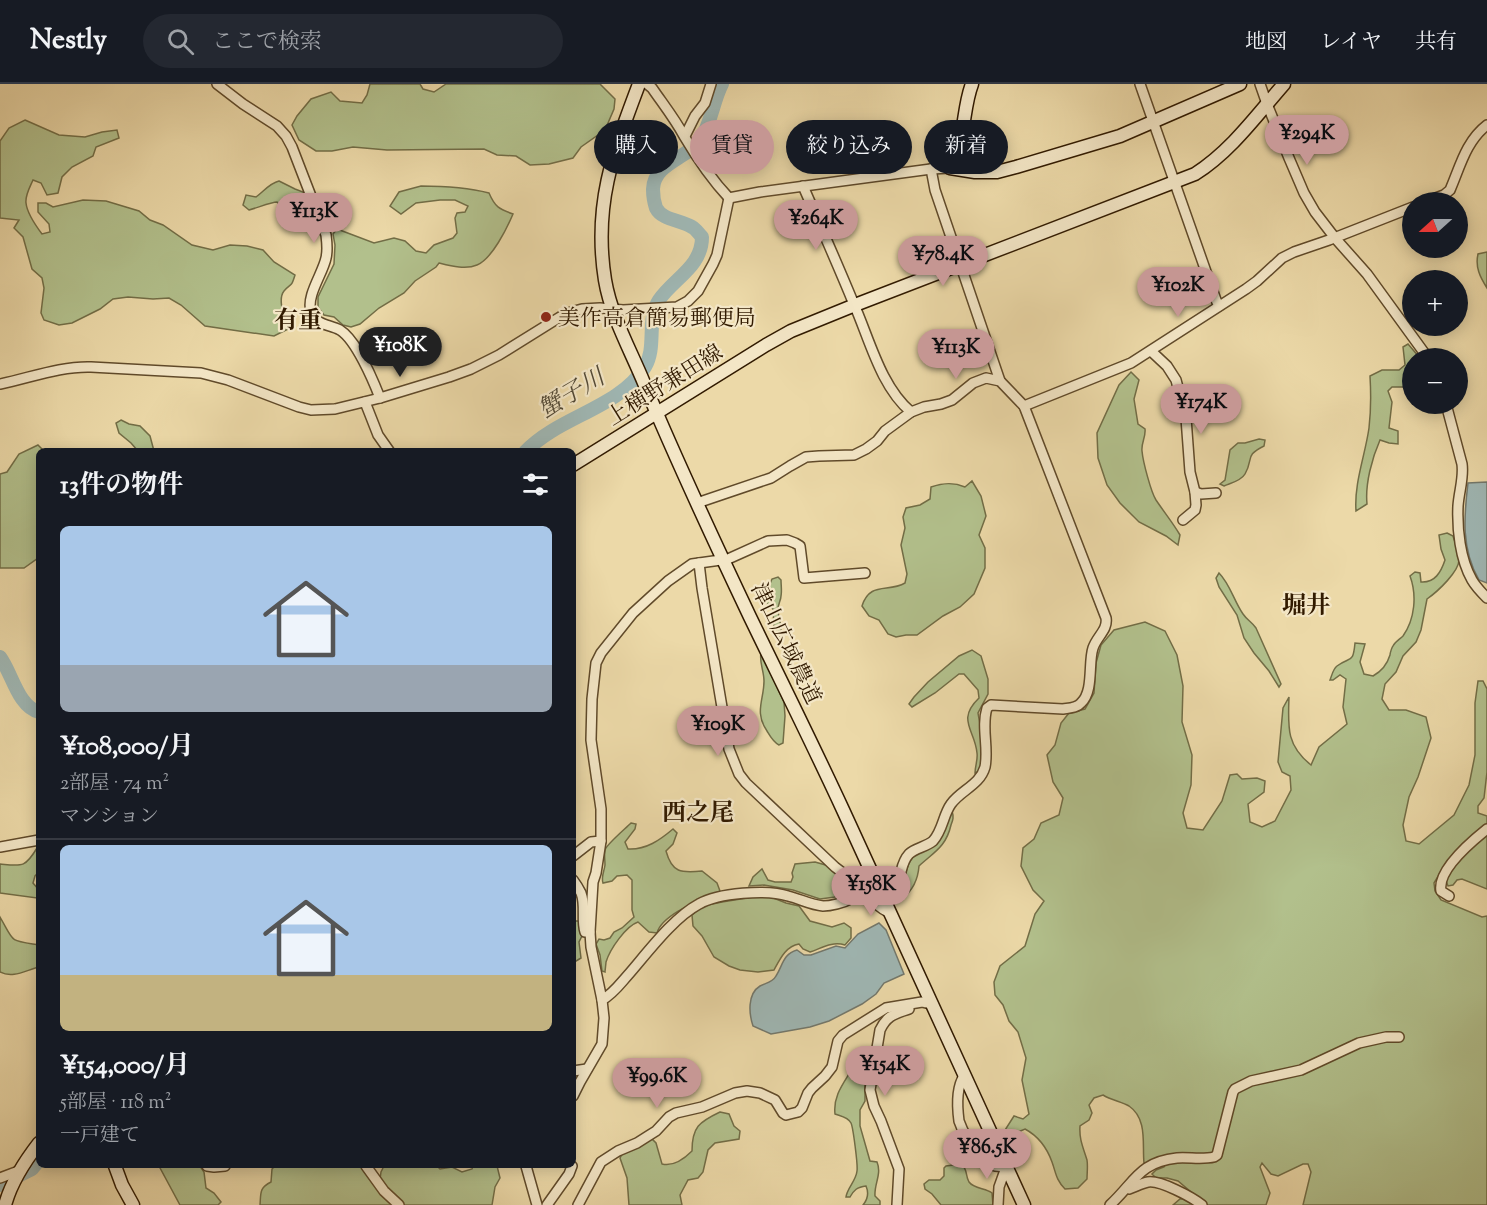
<!DOCTYPE html>
<html lang="ja">
<meta charset="utf-8">
<style>
:root{--surface:#171b24;--page:#242831;--text:#f1f3f6;--muted:#9ea1a6;--line:#363941;--accent:#c59692}
body{margin:0;font-family:"Sorts Mill Goudy","Noto Serif JP",serif;background:var(--page);color:var(--text);height:100vh;display:flex;flex-direction:column;font-size:22px;white-space:nowrap}
*{box-sizing:border-box;margin:0}
p{font-size:20px;color:var(--muted)}
.icon{flex:none;width:33px;height:33px;fill:none;stroke:currentColor;stroke-width:2;stroke-linecap:round;stroke-linejoin:round}
.map{position:relative;flex:1;overflow:hidden}
.side{position:absolute;left:36px;top:364px;width:540px;height:720px;display:flex;flex-direction:column;background:var(--surface);border-radius:9px;box-shadow:0 3px 15px #0003}
.side>*{flex:none}
.hud{position:absolute;left:594px;top:36px;width:570px;height:54px;display:flex;gap:12px}
.needle{width:39px;rotate:249deg}
.tools{position:absolute;left:1402px;top:108px;display:grid;gap:12px}
.tools a{display:grid;place-items:center;width:66px;height:66px;border-radius:50%;background:var(--surface);box-shadow:0 3px 15px #0003;font-size:30px}
.price{position:absolute;translate:-50% -51px;padding:0 14px;border-radius:21px;background:var(--accent);color:#111;font-size:20px;line-height:39px;filter:drop-shadow(0 2px 3px #0008)}
.price::after{content:'';position:absolute;left:50%;top:36px;width:18px;height:14px;margin-left:-9px;background:inherit;clip-path:polygon(0 0,100% 0,50% 100%)}
.price.active{background:#222;color:#fff}
ul{padding:0;list-style:none}
li{display:grid;align-content:center;gap:12px;height:318px;padding:0 24px}
li+li{border-top:2px solid var(--line)}
li span{display:grid;place-items:center;height:186px;border-radius:9px;color:#555}
li>.icon{margin-inline-start:auto}
span .icon{width:108px;height:108px;fill:#fffc;stroke-width:1}
li b{font-size:26px}
h2{display:flex;justify-content:space-between;align-items:center;height:72px;padding:0 24px;font-size:26px}
.tag{padding:0 21px;border-radius:27px;background:var(--surface);box-shadow:0 3px 15px #0003;font-size:21px;line-height:54px}
.tag.active{background:var(--accent);color:#111}
header{display:flex;align-items:center;gap:36px;box-sizing:border-box;height:84px;padding:0 30px;background:var(--surface);border-bottom:2px solid var(--line)}
header strong{font-size:28px}
nav{display:flex;gap:33px;margin-inline-start:auto;font-size:21px}
.search{width:420px;height:54px;background:var(--page);display:flex;align-items:center;gap:15px;box-sizing:border-box;padding:0 21px;border-radius:33px;color:var(--muted);font-size:22px}
.map>svg:first-child{display:block}
.green{fill:#b2c08c;stroke:#726d46;stroke-width:1.5}
.water{fill:#9fb7b4;stroke:#73786c;stroke-width:1.5}
.lines{fill:none;stroke-linecap:round;stroke-linejoin:round}
.river{stroke:#9fb7b4;stroke-width:14}
.street-casing{stroke:#604a2a;stroke-width:12}
.secondary-casing{stroke:#311a00;stroke-width:15}
.street{stroke:#f3e6c6;stroke-width:9}
.secondary{stroke:#f3e6c6;stroke-width:12}
.poi-dot{fill:#8f2418;stroke:#f3e6c6;stroke-width:2}
.labels{text-anchor:middle;stroke-width:4.5;stroke-linejoin:round;paint-order:stroke}
.poi-label{font-size:22px;fill:#311a00;stroke:#f3e6c6;text-anchor:start}
.street-label{font-size:22px;fill:#311a00;stroke:#f3e6c6}
.neighbourhood-label{font-size:24px;font-weight:bold;fill:#311a00;stroke:#f3e6c6}
.water-label{font-size:24px;font-style:italic;fill:#524936;stroke:#f3e6c6}
</style>
<header>
<strong>Nestly</strong>
<div class="search"><svg class="icon" aria-label="search" viewBox="0 0 24 24"><circle cx="10" cy="10" r="6"/><path d="M15 15l6 6"/></svg>ここで検索</div>
<nav><a>地図</a><a>レイヤ</a><a>共有</a></nav>
</header>
<div class="map">
<svg width="1487" height="1121" viewBox="0 0 1487 1121">
<rect width="100%" height="100%" fill="#ecd9a8"/>
<filter id="stains"><feTurbulence type="fractalNoise" baseFrequency=".00333" numOctaves="4"/><feColorMatrix values="0 0 0 0 .2 0 0 0 0 .09 0 0 0 0 .02 0 0 0 .5 -.17"/></filter>
<radialGradient id="worn" r=".72"><stop offset=".6" stop-color="#630" stop-opacity="0"/><stop offset="1" stop-color="#630" stop-opacity=".3"/></radialGradient>
<g class="green">
<path d="M370,0H420L423,5L434,8L446,0H600L615,15L614,25L605,46L581,63L573,74L549,80L530,81L516,72L497,71L484,65L387,66L353,63L332,67H316L299,56L292,41L297,32L311,15L331,8L340,17L362,19L367,11Z"/>
<path d="M25,36L59,51L85,53L102,48L117,46L119,54L96,63L93,72L72,83L62,93L58,109L47,111L41,99L33,96C30,103 25,111 26,119C27,129 36,142 42,150L50,148L49,140L38,128V119H46L53,123L83,116L106,117L139,127L150,136L163,141L192,161L213,166L230,161L247,162L263,166L274,178L295,191C291,204 292,198 284,207C277,216 285,234 288,245L274,252L205,242L181,221L169,214L153,215L128,213L113,215L100,225L72,239L59,241L44,236L41,229L44,204L42,194L32,185L23,153L14,144L19,136L0,134V57L9,44Z"/>
<path d="M279,97L295,105L303,108L313,129L308,133L295,126L283,124L277,118C271,118 257,124 249,126L243,121L246,111L256,113C264,107 270,99 279,97Z"/>
<path d="M421,102C445,102 466,103 489,109C495,123 499,125 513,130C507,144 492,175 477,181C466,186 451,182 439,179L436,183L415,197L404,209L379,224L360,240L351,243L343,241L334,233L324,231L318,223V213L334,180L335,161L333,150L337,145L374,159L394,154L405,157L416,167L426,169L434,161L453,154L457,149L455,134L457,129L465,128L468,122L455,116H440L416,119L401,130L390,122L399,108Z"/>
<path d="M1487,168V204C1480,193 1475,183 1478,170Z"/>
<path d="M1408,260L1420,274H1413V301L1405,303H1392L1388,307L1392,318L1389,344L1398,347V360L1389,359L1380,356C1372,374 1365,400 1367,420L1356,427C1354,399 1365,372 1369,344C1371,327 1371,309 1370,292L1382,286H1399L1405,281L1403,263Z"/>
<path d="M1131,288L1139,296L1134,315L1138,340L1145,345C1146,353 1141,359 1142,367C1143,378 1151,408 1156,416C1164,428 1173,439 1180,451L1178,461L1166,452L1139,438L1120,419L1107,401L1098,374L1097,349L1119,301Z"/>
<path d="M121,336L129,340L140,342L150,352L154,367H138L131,359L119,349L116,339Z"/>
<path d="M1259,355L1265,356L1264,362C1244,372 1254,374 1245,390C1241,397 1231,399 1224,402L1220,400L1225,396L1230,366L1238,359H1245Z"/>
<path d="M38,361L44,367L39,368L38,474L24,484H0V390L7,388L19,370Z"/>
<path d="M972,397L981,412L986,432L979,451L985,464V484L974,510L960,523L943,532L917,551H906L896,553L888,550L879,536L869,532L862,522C870,497 888,509 905,499L907,490L901,461L905,444L903,433L906,424L920,421L930,415L931,403C943,399 953,398 965,403Z"/>
<path d="M1447,449L1453,452C1455,459 1459,467 1459,475C1460,487 1437,508 1427,515L1421,546L1416,558L1403,572L1396,588L1385,600L1382,615L1389,626H1406L1426,633L1431,654L1418,693L1409,713L1403,741L1406,757L1419,760L1454,731L1469,701L1475,671V619L1478,597H1483L1487,605V688L1484,714L1478,722V729L1487,732V805L1462,795L1457,796L1453,801L1448,802L1442,786L1434,799L1435,807L1441,816L1482,833L1487,832V1121H1303L1311,1088L1308,1080H1303L1278,1092L1271,1090L1262,1079L1260,1083L1270,1109L1266,1121H1173L1180,1115L1189,1114L1191,1108L1178,1097L1167,1094H1156L1152,1090L1156,1086L1164,1083L1167,1077L1144,1079C1142,1061 1148,1035 1129,1022C1122,1018 1111,1016 1103,1011L1094,1014L1089,1021L1092,1029L1089,1036L1080,1042C1079,1055 1083,1063 1087,1076C1088,1082 1087,1089 1087,1095L1078,1104L1065,1105C1056,1096 1056,1089 1052,1078C1047,1064 1038,1052 1025,1045L1011,1051L1005,1046L1014,1032L1023,1035L1029,1030L1022,996L1026,974L1018,948L1009,937L1003,921L995,911L994,898L1000,882L1025,862L1035,830L1044,817L1033,806L1021,782L1023,764L1034,755L1041,739L1059,731L1063,714L1053,698L1047,671L1055,661L1061,639L1069,629L1085,625L1094,609L1096,579L1101,561L1114,546L1145,538L1165,547L1177,571L1183,602L1182,638L1192,671L1191,701L1183,729L1187,744L1203,746L1222,717L1230,691L1237,690L1242,695L1257,694L1265,697L1264,708L1248,720L1250,738L1262,743L1275,737L1291,706L1290,692L1282,688L1278,678L1283,624L1289,613C1288,643 1286,661 1311,681L1319,663L1347,640L1343,623L1346,595L1340,591L1333,596H1330C1332,591 1333,585 1337,582C1351,572 1353,580 1355,559L1365,560L1360,578L1364,590L1373,592C1382,587 1387,581 1390,571C1390,569 1392,563 1393,562C1395,558 1400,555 1403,552C1415,535 1417,511 1410,492L1415,488L1420,489L1421,498C1435,499 1441,488 1445,476L1441,465L1439,451Z"/>
<path d="M1219,489C1230,500 1234,517 1243,530C1247,536 1252,538 1256,544L1281,600L1279,603L1269,587L1254,569L1244,554L1237,531L1219,503L1216,494Z"/>
<path d="M778,493L781,496C781,501 782,507 781,512C781,517 777,521 778,527C779,536 783,543 780,552L774,545L773,525L765,518V511L772,495Z"/>
<path d="M972,566L981,572L988,595V610L978,629L981,647L983,680L980,687L975,689C975,682 978,676 977,669C975,646 956,636 979,614L978,606L964,590H959L935,609L912,623L909,620L914,613L928,598L959,572Z"/>
<path d="M761,569L784,618L785,632L783,659L779,661C773,658 770,652 767,647C754,628 764,616 764,597C764,587 759,578 761,569Z"/>
<path d="M952,727C954,733 953,736 951,741C946,763 934,768 919,782C918,795 913,806 903,814L895,813L893,808L902,799L909,779L914,771L928,764L948,730Z"/>
<path d="M631,739L636,740L635,745L625,758L628,765C646,766 660,756 673,745L677,749L673,760L666,767C672,789 681,789 702,787L717,799L720,807C703,815 662,830 657,849L649,848L638,838C626,842 610,865 606,878C606,879 605,887 605,888L602,887L600,871L596,860L599,855L604,856L610,854L614,848L622,844L634,833L632,826V796L627,791L617,792L612,797L603,799C601,793 604,788 605,781C605,776 604,771 605,766C606,761 625,745 631,739Z"/>
<path d="M39,763V788L35,792L33,799L39,806L37,814L0,809V780C22,782 25,784 37,764Z"/>
<path d="M815,778L829,782L845,796L835,813L820,815L793,806L764,801L749,802L753,793L762,785L768,796L775,798H791L793,793L792,789L795,780Z"/>
<path d="M753,813H771L786,819L799,822L810,837L832,843L844,839L851,844V854L845,861C832,857 822,864 810,868L803,865L799,860C786,862 780,875 774,886L758,888L740,886L729,882L714,873L702,852L693,842L692,831L703,822L722,818Z"/>
<path d="M0,833C15,859 8,856 39,861V883C26,886 13,895 0,888Z"/>
<path d="M573,837H579L583,850L579,858L581,874L573,879Z"/>
<path d="M852,985L861,989L865,998V1017L860,1026V1042L870,1077L877,1078C882,1090 874,1100 875,1112L880,1117V1121H863C868,1115 869,1109 866,1102C857,1103 854,1106 850,1113H846C847,1104 856,1097 857,1087C858,1081 853,1043 851,1039C848,1033 840,1032 835,1030C833,1012 843,1000 852,985Z"/>
<path d="M720,1028L729,1030L734,1042L740,1047L739,1055L715,1059L708,1066L703,1088L698,1094L688,1096L680,1111L682,1121H629L627,1094L620,1074L624,1067L651,1054L656,1059L662,1080C674,1083 684,1075 692,1067C692,1043 699,1038 720,1028Z"/>
<path d="M961,1080C968,1085 965,1091 969,1098C974,1105 986,1104 992,1109L993,1121H941L932,1110L925,1105L924,1100L929,1096H940L944,1092V1084L946,1082Z"/>
<path d="M159,1082H200L204,1088L206,1104L214,1109L221,1118L218,1121H180Z"/>
<path d="M275,1082H361L373,1096L380,1095L381,1088L384,1082H437L440,1085L452,1083L462,1088L472,1085L473,1082H497L500,1094L495,1103L492,1121H260C261,1109 259,1104 271,1098L272,1085Z"/>
</g>
<g class="water">
<path d="M1487,398V499L1479,496C1461,465 1464,432 1468,399Z"/>
<path d="M879,839L886,846L904,890L884,899L876,910L862,920L829,937L810,943L771,950L753,942C749,930 747,910 760,902C766,899 773,898 776,892C783,881 783,870 797,866L804,871H811L836,862L845,864L858,850Z"/>
</g>
<g class="lines">
<g class="river">
<path d="M525,368C559,332 618,325 645,283C657,263 646,236 659,216C674,194 702,183 702,153C699,150 696,145 692,143C681,136 662,136 656,124C654,118 653,111 653,105C654,79 687,75 700,56C711,41 713,17 722,0"/>
<path d="M0,573C12,589 18,623 39,628"/>
<path d="M0,1101L32,1085L39,1076"/>
</g>
<g class="street-casing">
<g id="street">
<path d="M217,0L243,20L277,42L286,52L292,63L326,151C327,159 328,166 326,174C323,189 306,212 311,227C316,242 329,240 340,246C356,256 373,296 380,314"/>
<path d="M647,0L652,4C663,20 675,35 684,52C697,74 711,95 729,114"/>
<path d="M1140,0L1216,216L1219,222"/>
<path d="M1260,0L1267,20L1289,74L1304,109L1315,128L1335,154L1367,190L1428,274"/>
<path d="M685,52L695,32L705,19L711,0"/>
<path d="M931,85L935,106L1000,297"/>
<path d="M803,102C820,141 837,179 853,218C869,253 880,302 911,328"/>
<path d="M729,114L760,108L931,85L950,84"/>
<path d="M1425,118L1444,111L1450,106C1460,83 1466,57 1487,41"/>
<path d="M1151,267L1167,282L1176,296L1186,334L1190,388L1195,408L1196,421L1195,426L1183,436"/>
<path d="M0,300C30,294 60,282 91,283L201,289L228,296L299,323L311,326L335,325L380,314L449,293L471,285L499,271L560,233L571,228L582,225L600,224L623,226L677,223L688,217L698,207L713,180L717,171L729,114"/>
<path d="M365,318L378,351L390,368"/>
<path d="M1446,320L1462,380C1464,394 1459,407 1458,422C1457,445 1460,475 1472,496C1476,503 1481,508 1487,514"/>
<path d="M1024,322L1131,279L1246,205L1257,197L1282,174L1294,168L1329,156L1413,123"/>
<path d="M1195,408L1201,410L1216,409"/>
<path d="M697,419L771,394L790,382L806,373L819,372L854,371L866,365L877,357L885,347L911,328L924,323L941,320L952,316L973,299L986,294L1000,297L1024,322L1106,534C1108,546 1097,552 1093,564C1088,579 1094,607 1081,619C1077,624 1069,624 1063,625L991,621L987,624C981,643 989,664 985,683C980,701 961,706 951,720C943,731 943,746 933,757C926,763 915,764 909,770C896,784 907,800 882,810"/>
<path d="M699,479L702,504L729,665L739,690L746,699L835,783L856,799L861,809C873,813 878,825 889,828"/>
<path d="M0,763L39,756"/>
<path d="M573,772L591,758L601,757"/>
<path d="M573,796C576,800 579,805 581,809C586,822 581,835 585,848H590"/>
<path d="M1449,812L1441,807C1437,786 1472,757 1487,745"/>
<path d="M602,916C613,910 620,900 628,891C648,868 673,834 699,820C718,809 767,805 788,812C800,815 811,821 823,822C831,822 843,819 850,815C854,813 856,810 861,809"/>
<path d="M573,987L587,985"/>
<path d="M964,992C956,1004 957,1022 959,1037C961,1043 964,1049 967,1054C976,1069 986,1086 1006,1082"/>
<path d="M573,1012L580,998L602,960L604,934L602,916L591,863L590,848L593,798L596,789L601,757V725L591,656L592,615L596,579L601,569L633,529L668,497L692,480L728,475L768,457L787,456L795,459L800,462L804,494L865,489"/>
<path d="M207,1082L214,1083L225,1082"/>
<path d="M366,1082L384,1107L399,1121"/>
<path d="M526,1082L537,1121"/>
<path d="M0,1094L21,1086"/>
<path d="M1127,1104L1129,1105C1135,1103 1142,1099 1148,1098C1160,1096 1192,1113 1202,1121"/>
<path d="M547,1121L569,1090L572,1082"/>
<path d="M578,1121L601,1078L618,1067L637,1059L648,1052L656,1047L669,1033L676,1029L702,1023L735,1009L747,1007L760,1009L775,1016L783,1029L786,1031L798,1028L802,1024L808,1009L812,1004L825,992L832,983L838,957L843,951L886,924L922,918L926,919"/>
<path d="M897,1121L899,1085L881,1037L874,1022L870,1006L880,946C887,931 895,930 909,925"/>
<path d="M998,1121L999,1103L1004,1089L1008,1087"/>
<path d="M1110,1121C1135,1098 1139,1078 1177,1074C1189,1073 1202,1076 1214,1073L1217,1071L1233,1008L1235,1005L1251,997L1301,986L1359,959L1386,953H1399"/>
</g>
</g>
<g class="secondary-casing">
<g id="secondary">
<path d="M639,0C613,69 593,121 605,196C611,232 630,265 644,299C677,378 713,455 750,533C781,597 813,661 843,726C904,857 963,989 1024,1121"/>
<path d="M972,0C965,18 965,38 960,57C958,67 951,74 950,84L975,88H997L1016,83L1120,52L1240,0"/>
<path d="M573,381L766,261L791,247L855,221L1195,90C1231,67 1256,32 1284,0"/>
<path d="M115,1082L122,1101L133,1121"/>
<path d="M5,1121C11,1099 25,1077 39,1059"/>
</g>
</g>
<use href="#street" class="street"/>
<use href="#secondary" class="secondary"/>
</g>
<circle class="poi-dot" cx="546" cy="233" r="6"/>
<g class="labels">
<g class="poi-label">
<text x="558" y="241">美作高倉簡易郵便局</text>
</g>
<g class="street-label">
<text transform="translate(664 300) rotate(-32)" y="8">上横野兼田線</text>
<text transform="translate(787 559) rotate(64)" y="8">津山広域農道</text>
</g>
<g class="neighbourhood-label">
<text x="298" y="244">有重</text>
<text x="1306" y="529">堀井</text>
<text x="698" y="736">西之尾</text>
</g>
<g class="water-label">
<text transform="translate(571 309) rotate(-31)" y="8">蟹子川</text>
</g>
</g>
<rect width="100%" height="100%" filter="url(#stains)"/>
<rect width="100%" height="100%" fill="url(#worn)"/>
</svg>
<div class="tools">
<a><svg class="needle" viewBox="-14 -14 28 28"><path d="M0-13l5 13h-10z" fill="#e53935"/><path d="M0 13l5-13h-10z" fill="#9ea1a6"/></svg></a>
<a>+</a>
<a>−</a>
</div>
<b class="price" style="left:1307px;top:82px">¥294K</b>
<b class="price" style="left:314px;top:160px">¥113K</b>
<b class="price" style="left:816px;top:167px">¥264K</b>
<b class="price" style="left:943px;top:203px">¥78.4K</b>
<b class="price" style="left:1178px;top:234px">¥102K</b>
<b class="price active" style="left:400px;top:294px">¥108K</b>
<b class="price" style="left:956px;top:296px">¥113K</b>
<b class="price" style="left:1201px;top:351px">¥174K</b>
<b class="price" style="left:718px;top:673px">¥109K</b>
<b class="price" style="left:871px;top:833px">¥158K</b>
<b class="price" style="left:885px;top:1013px">¥154K</b>
<b class="price" style="left:657px;top:1025px">¥99.6K</b>
<b class="price" style="left:987px;top:1096px">¥86.5K</b>
<div class="hud">
<a class="tag">購入</a>
<a class="tag active">賃貸</a>
<a class="tag">絞り込み</a>
<a class="tag">新着</a>
</div>
<section class="side">
<h2>13件の物件<svg class="icon" aria-label="filters" viewBox="0 0 24 24"><path d="M4 7h16M4 17h16"/><circle cx="9" cy="7" r="2"/><circle cx="15" cy="17" r="2"/></svg></h2>
<ul>
<li><span style="background:linear-gradient(#a9c7e8 75%,#9aa5b1 0)"><svg class="icon" aria-label="home" viewBox="0 0 24 24"><path d="M3 11l9-7 9 7M6 9v11h12V9"/></svg></span><div><b>¥108,000/月</b><p>2部屋 · 74 m²</p><p>マンション</p></div></li>
<li><span style="background:linear-gradient(#a9c7e8 70%,#c2b280 0)"><svg class="icon" aria-label="home" viewBox="0 0 24 24"><path d="M3 11l9-7 9 7M6 9v11h12V9"/></svg></span><div><b>¥154,000/月</b><p>5部屋 · 118 m²</p><p>一戸建て</p></div></li>
</ul>
</section>
</div>
